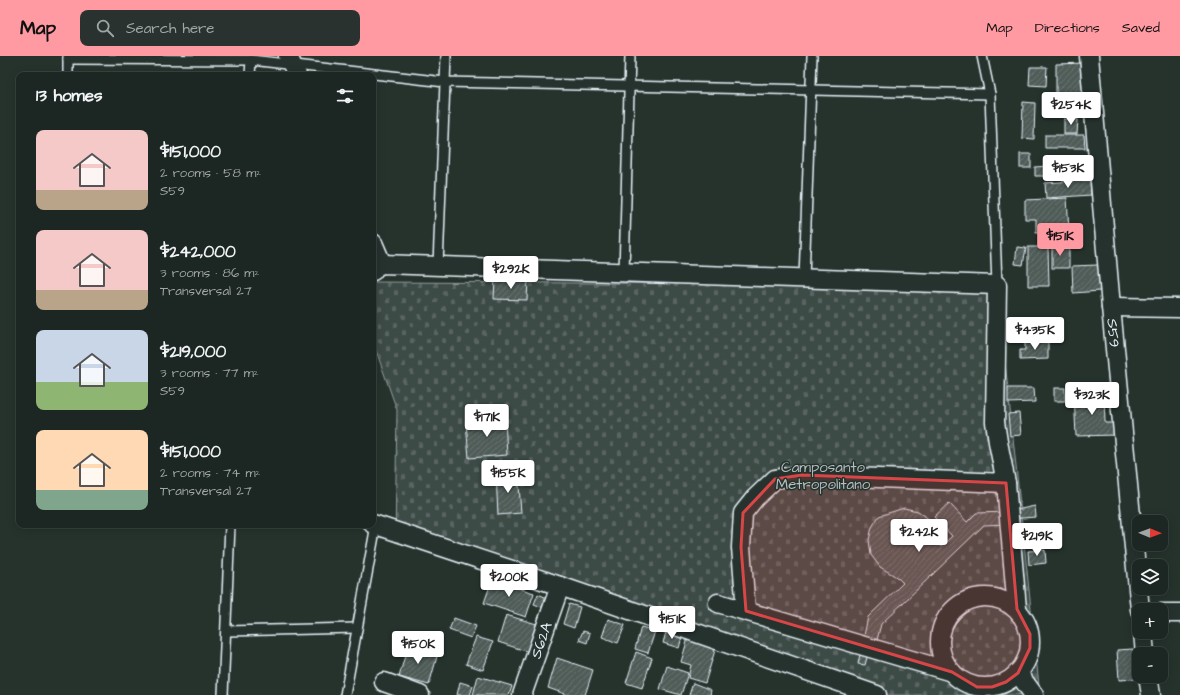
<!DOCTYPE html>
<meta charset="utf-8">
<style>
:root{--surface:#1c2622;--page:#29322f;--text:#f1f3f6;--muted:#a0a5a5;--line:#3a4340;--accent:#ff9aa2}
body{margin:0;font-family:"Architects Daughter",sans-serif;background:var(--page);color:var(--text);height:100vh;display:flex;flex-direction:column;font-size:15px;white-space:nowrap}
*{box-sizing:border-box;margin:0}
p{font-size:13px;color:var(--muted)}
.icon{flex:none;width:22px;height:22px;fill:none;stroke:currentColor;stroke-width:2;stroke-linecap:round;stroke-linejoin:round}
.map{position:relative;flex:1;overflow:hidden}
.sheet{position:absolute;left:16px;top:16px;width:360px;height:456px;display:flex;flex-direction:column;background:var(--surface);border-radius:8px;box-shadow:0 2px 10px #0003,0 0 0 1px var(--line)}
.sheet>*{flex:none}
.needle{width:26px;rotate:91deg}
.buttons{position:absolute;left:1132px;top:459px;display:grid;gap:8px}
.buttons a{display:grid;place-items:center;width:36px;height:36px;border-radius:8px;background:var(--surface);box-shadow:0 2px 10px #0003,0 0 0 1px var(--line);font-size:20px}
.price{position:absolute;translate:-50% -34px;padding:0 9px;border-radius:4px;background:#fff;color:#222;font-size:13px;line-height:26px;filter:drop-shadow(0 1px 2px #0008)}
.price::after{content:'';position:absolute;left:50%;top:24px;width:12px;height:9px;margin-left:-6px;background:inherit;clip-path:polygon(0 0,100% 0,50% 100%)}
.price.current{background:var(--accent);color:#111}
ul{padding:0;list-style:none}
li{display:flex;align-items:center;gap:12px;height:100px;padding:0 20px}
li span{display:grid;place-items:center;flex:none;width:112px;height:80px;border-radius:8px;color:#555}
li>.icon{margin-inline-start:auto}
span .icon{width:48px;height:48px;fill:#fffc;stroke-width:1}
li b{font-size:17px}
h2{display:flex;justify-content:space-between;align-items:center;height:48px;padding:0 20px;font-size:17px}
header{display:flex;align-items:center;gap:24px;box-sizing:border-box;height:56px;padding:0 20px;background:var(--accent);color:#111}
header strong{font-size:19px}
nav{display:flex;gap:22px;margin-inline-start:auto;font-size:14px}
.search{width:280px;height:36px;background:var(--page);display:flex;align-items:center;gap:10px;box-sizing:border-box;padding:0 14px;border-radius:8px;color:var(--muted);font-size:15px}
.map>svg:first-child{display:block}
.cemetery{fill:url(#cemetery-stones);stroke:#939ea0}
.building{fill:url(#building-hatch);stroke:#e8f1f8}
.lines{fill:none;stroke-linecap:round;stroke-linejoin:round}
.service-casing{stroke:#e8f1f8;stroke-width:12}
.minor-casing{stroke:#e8f1f8;stroke-width:21}
.service{stroke:#26332d;stroke-width:9}
.minor{stroke:#26332d;stroke-width:18}
.marked{fill:#d94647;fill-opacity:0.2;stroke:#d94647;stroke-width:3;stroke-linejoin:round}
.labels{text-anchor:middle;stroke-width:3;stroke-linejoin:round;paint-order:stroke}
.street-label{font-size:15px;fill:#e8f1f8;stroke:#26332d}
.park-label{font-size:15px;fill:#b5bfc3;stroke:#26332d}
</style>
<header>
<strong>Map</strong>
<div class="search"><svg class="icon" aria-label="search" viewBox="0 0 24 24"><circle cx="10" cy="10" r="6"/><path d="M15 15l6 6"/></svg>Search here</div>
<nav><a>Map</a><a>Directions</a><a>Saved</a></nav>
</header>
<div class="map">
<svg width="1180" height="639" viewBox="0 0 1180 639">
<defs>
<pattern id="cemetery-stones" width="16" height="16" patternUnits="userSpaceOnUse"><rect width="16" height="16" fill="#3e4b47"/><path d="M2 7V4a2 2 0 0 1 4 0v3zM10 15v-3a2 2 0 0 1 4 0v3z" fill="#5a6562"/></pattern>
<pattern id="building-hatch" width="6" height="6" patternUnits="userSpaceOnUse"><rect width="6" height="6" fill="#505c59"/><path d="M-1 1l2-2M0 6l6-6M5 7l2-2" fill="none" stroke="#697472"/></pattern>
</defs>
<rect width="100%" height="100%" fill="#26332d"/>
<filter id="ink" filterUnits="userSpaceOnUse"><feTurbulence type="fractalNoise" baseFrequency=".025" numOctaves="2"/><feDisplacementMap in="SourceGraphic" scale="8" xChannelSelector="R" yChannelSelector="G"/><feConvolveMatrix kernelMatrix="1 2 1 2 8 2 1 2 1" color-interpolation-filters="sRGB"/></filter>
<g filter="url(#ink)">
<path class="cemetery" d="M373,226L997,229L1040,639H877L560,530L395,486L397,354L373,286Z"/>
<g class="building">
<path d="M1084,7L1085,41L1056,42V8Z"/>
<path d="M1030,11H1047L1046,30L1029,29Z"/>
<path d="M1023,46L1035,47L1034,83L1022,82Z"/>
<path d="M1064,63H1078L1077,78H1064Z"/>
<path d="M1045,79H1084L1085,92H1045Z"/>
<rect x="1020" y="98" width="11" height="14"/>
<path d="M1047,101H1073V113H1058V120H1035V111L1047,110Z"/>
<path d="M1090,124L1091,139L1046,142L1045,127Z"/>
<path d="M1067,142L1069,175L1036,177V163H1025V144Z"/>
<rect x="1052" y="190" width="17" height="22"/>
<path d="M1017,191L1026,192L1023,209L1015,208Z"/>
<path d="M1028,191H1048L1049,230H1028Z"/>
<path d="M1098,209L1100,235L1073,237L1072,210Z"/>
<path d="M495,223L528,224L527,244L494,243Z"/>
<path d="M1025,286H1048V303L1020,304V294H1025Z"/>
<path d="M1008,332H1034L1035,346L1008,347Z"/>
<rect x="1054" y="332" width="11" height="13"/>
<path d="M1104,336L1105,367H1116V379L1076,380L1074,338Z"/>
<path d="M1019,357L1021,379L1010,380L1008,358Z"/>
<path d="M505,363L507,399L469,402L466,366Z"/>
<path d="M518,416L521,457L498,459L496,418Z"/>
<path d="M949,447L967,466L976,457L1007,456L1035,450L1036,461L1008,463V468L984,469L881,568L876,588L871,586L865,609L858,608L868,561L903,527L898,522L880,511L871,499L869,484L872,471L879,460L904,452L918,455L930,464L936,475L938,487L941,491L952,480L934,461Z"/>
<path d="M1045,494L1046,507L1029,509L1028,495Z"/>
<path d="M492,524L534,537L526,561L484,547Z"/>
<path d="M538,538L547,542L544,552L534,548Z"/>
<path d="M569,548L580,551L574,572L563,568Z"/>
<path d="M506,559L540,569L532,597L498,586Z"/>
<path d="M454,562L476,570L471,582L449,574Z"/>
<path d="M608,563L625,569L618,587L602,581Z"/>
<path d="M641,571L655,575L648,597L635,593Z"/>
<path d="M583,575L590,577L587,587L579,584Z"/>
<path d="M666,576L682,581L679,592L663,587Z"/>
<path d="M476,581L493,586L483,614L466,608Z"/>
<path d="M688,582L716,591L705,627L688,622L691,609L681,606Z"/>
<path d="M408,589L438,597L429,629L399,621Z"/>
<path d="M1133,593L1135,623L1119,624L1117,594Z"/>
<path d="M636,596L652,602L642,632L626,627Z"/>
<path d="M557,602L593,614L585,639H568L548,632Z"/>
<path d="M667,610L688,617L681,639L660,633Z"/>
<path d="M478,620L512,630L509,639H473Z"/>
<path d="M460,626L473,630L470,639H457Z"/>
<path d="M693,627L711,634L710,639H689Z"/>
</g>
<g class="lines">
<g class="service-casing">
<g id="service">
<path d="M982,0L990,38L997,229"/>
<path d="M68,3L251,4L445,26L990,38"/>
<path d="M68,19V0"/>
<path d="M250,19L251,4"/>
<path d="M438,210L446,0"/>
<path d="M624,216L630,0"/>
<path d="M804,223L812,0"/>
<path d="M226,575L357,572"/>
<path d="M223,639L230,469"/>
<path d="M345,639L376,469"/>
</g>
</g>
<g class="minor-casing">
<g id="minor">
<path d="M288,0L297,19"/>
<path id="s1" d="M1089,0L1111,251L1140,554"/>
<path d="M373,187L382,208"/>
<path d="M373,215L375,211L382,208L997,229L995,366L998,386L1006,427L1017,553"/>
<path d="M1111,251L1180,252"/>
<path d="M373,468L560,530L877,639"/>
<circle cx="985" cy="586" r="45"/>
<path d="M718,547L952,616"/>
<path d="M746,555L741,491L743,457L755,442L775,423L802,419L1006,427"/>
<path d="M1161,557H1180"/>
<path d="M1143,576L1145,598"/>
<path d="M1018,617L1034,639"/>
<path d="M1148,620L1151,639"/>
<path d="M384,626L420,639"/>
<path id="s2" d="M522,639L560,530"/>
</g>
</g>
<use href="#service" class="service"/>
<use href="#minor" class="minor"/>
</g>
</g>
<path class="marked" d="M802,419L1006,427L1017,553L1030,578V592L1018,617L1006,626L992,631H977L952,616L746,555L741,491L743,457L775,423Z"/>
<g class="labels">
<g class="street-label">
<text dy="5" stroke="none"><textPath href="#s1" startOffset="278">S59</textPath></text>
<text dy="5" stroke="none"><textPath href="#s2" startOffset="58">S62A</textPath></text>
</g>
<g class="park-label">
<text x="823" y="416">Camposanto<tspan x="823" dy="17">Metropolitano</tspan></text>
</g>
</g>
</svg>
<div class="buttons">
<a><svg class="needle" viewBox="-14 -14 28 28"><path d="M0-13l5 13h-10z" fill="#e53935"/><path d="M0 13l5-13h-10z" fill="#a0a5a5"/></svg></a>
<a><svg class="icon" aria-label="layers" viewBox="0 0 24 24"><path d="M12 4l9 5-9 5-9-5zM3 14l9 5 9-5"/></svg></a>
<a>+</a>
<a>−</a>
</div>
<b class="price" style="left:1071px;top:70px">$254K</b>
<b class="price" style="left:1068px;top:133px">$153K</b>
<b class="price current" style="left:1060px;top:201px">$151K</b>
<b class="price" style="left:511px;top:234px">$292K</b>
<b class="price" style="left:1035px;top:295px">$435K</b>
<b class="price" style="left:1092px;top:360px">$323K</b>
<b class="price" style="left:487px;top:382px">$171K</b>
<b class="price" style="left:508px;top:438px">$155K</b>
<b class="price" style="left:919px;top:497px">$242K</b>
<b class="price" style="left:1037px;top:501px">$219K</b>
<b class="price" style="left:509px;top:542px">$200K</b>
<b class="price" style="left:672px;top:584px">$151K</b>
<b class="price" style="left:418px;top:609px">$150K</b>
<section class="sheet">
<h2>13 homes<svg class="icon" aria-label="filters" viewBox="0 0 24 24"><path d="M4 7h16M4 17h16"/><circle cx="9" cy="7" r="2"/><circle cx="15" cy="17" r="2"/></svg></h2>
<ul>
<li><span style="background:linear-gradient(#f6c9c9 75%,#b9a48a 0)"><svg class="icon" aria-label="home" viewBox="0 0 24 24"><path d="M3 11l9-7 9 7M6 9v11h12V9"/></svg></span><div><b>$151,000</b><p>2 rooms · 58 m²</p><p>S59</p></div></li>
<li><span style="background:linear-gradient(#f6c9c9 75%,#b9a48a 0)"><svg class="icon" aria-label="home" viewBox="0 0 24 24"><path d="M3 11l9-7 9 7M6 9v11h12V9"/></svg></span><div><b>$242,000</b><p>3 rooms · 86 m²</p><p>Transversal 27</p></div></li>
<li><span style="background:linear-gradient(#c9d6e8 65%,#8fb573 0)"><svg class="icon" aria-label="home" viewBox="0 0 24 24"><path d="M3 11l9-7 9 7M6 9v11h12V9"/></svg></span><div><b>$219,000</b><p>3 rooms · 77 m²</p><p>S59</p></div></li>
<li><span style="background:linear-gradient(#ffd9b3 75%,#7fa58c 0)"><svg class="icon" aria-label="home" viewBox="0 0 24 24"><path d="M3 11l9-7 9 7M6 9v11h12V9"/></svg></span><div><b>$151,000</b><p>2 rooms · 74 m²</p><p>Transversal 27</p></div></li>
</ul>
</section>
</div>
